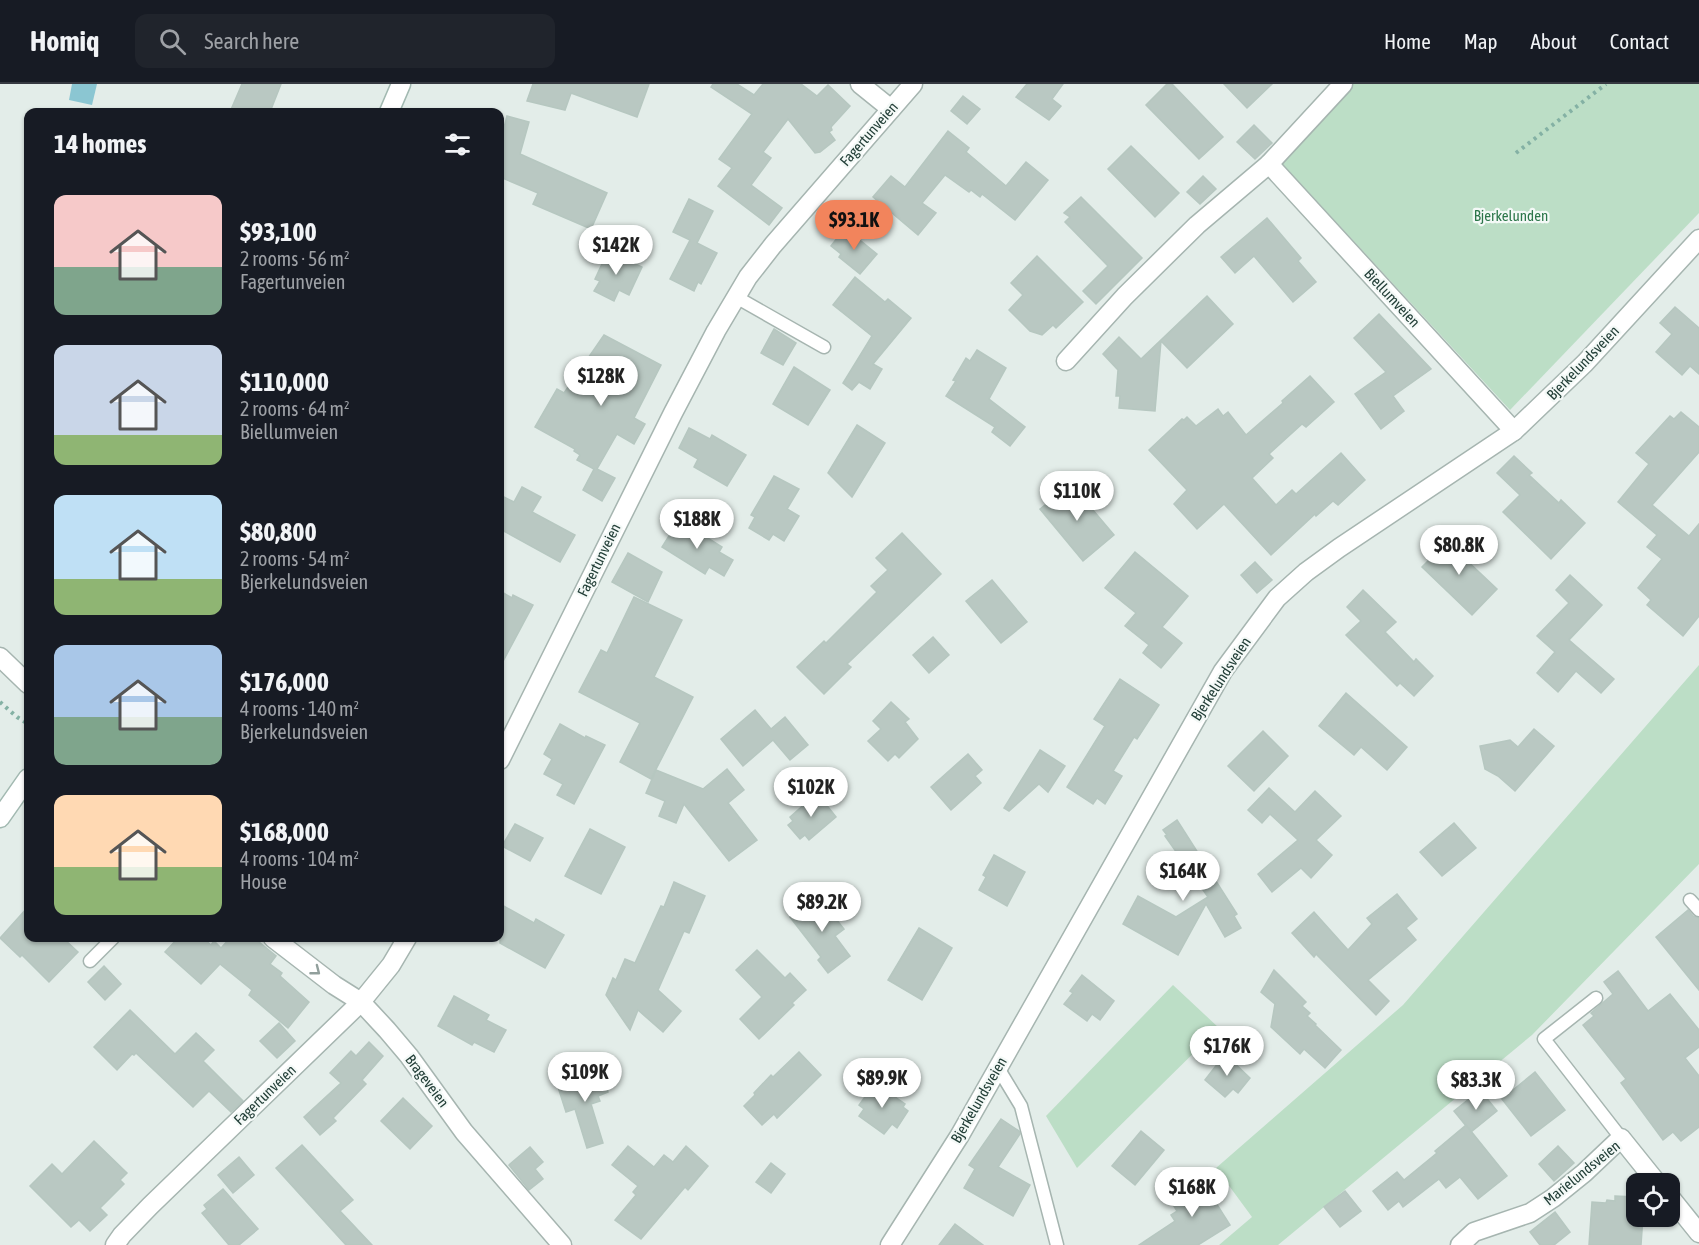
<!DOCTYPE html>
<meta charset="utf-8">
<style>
:root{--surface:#171b24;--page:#20242c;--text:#f1f3f6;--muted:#9ea1a6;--line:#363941;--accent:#f2845c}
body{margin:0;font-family:"Asap Condensed",sans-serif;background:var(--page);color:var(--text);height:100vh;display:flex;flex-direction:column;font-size:22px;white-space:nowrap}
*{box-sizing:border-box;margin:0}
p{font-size:20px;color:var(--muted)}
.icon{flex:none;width:33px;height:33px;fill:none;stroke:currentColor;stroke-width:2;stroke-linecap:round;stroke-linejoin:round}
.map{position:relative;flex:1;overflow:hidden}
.drawer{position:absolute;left:24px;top:24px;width:480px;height:834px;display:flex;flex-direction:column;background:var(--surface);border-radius:12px;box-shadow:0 2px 4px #0004}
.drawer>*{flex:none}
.tools{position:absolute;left:1626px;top:1089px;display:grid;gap:12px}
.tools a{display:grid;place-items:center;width:54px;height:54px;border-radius:12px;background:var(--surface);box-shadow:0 2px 4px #0004;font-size:30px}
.price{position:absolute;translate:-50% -51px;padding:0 14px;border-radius:21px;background:#fff;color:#222;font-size:20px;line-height:39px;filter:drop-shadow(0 2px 3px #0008)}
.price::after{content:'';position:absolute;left:50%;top:36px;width:18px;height:14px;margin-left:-9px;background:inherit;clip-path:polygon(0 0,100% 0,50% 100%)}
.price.active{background:var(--accent);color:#111}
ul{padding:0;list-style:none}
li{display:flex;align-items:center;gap:18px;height:150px;padding:0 30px}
li span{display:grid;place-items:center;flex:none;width:168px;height:120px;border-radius:12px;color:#555}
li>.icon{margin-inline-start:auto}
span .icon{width:72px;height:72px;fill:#fffc;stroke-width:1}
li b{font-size:26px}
h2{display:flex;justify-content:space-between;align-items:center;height:72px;padding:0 30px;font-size:26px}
header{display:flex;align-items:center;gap:36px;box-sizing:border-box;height:84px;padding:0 30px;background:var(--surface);border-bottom:2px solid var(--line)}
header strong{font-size:28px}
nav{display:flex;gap:33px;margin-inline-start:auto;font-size:21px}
.search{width:420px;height:54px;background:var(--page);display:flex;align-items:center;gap:15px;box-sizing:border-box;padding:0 21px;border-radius:12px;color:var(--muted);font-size:22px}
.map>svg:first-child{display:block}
.green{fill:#bcdec6}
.water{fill:#8bc6d2}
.building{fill:#b9c8c2;stroke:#b6c7c0;stroke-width:1.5}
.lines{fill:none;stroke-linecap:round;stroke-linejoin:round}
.lane-casing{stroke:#a6b5b0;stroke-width:15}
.street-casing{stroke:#a6b5b0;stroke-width:21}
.secondary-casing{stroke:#a2b9b1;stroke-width:21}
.path{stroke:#84b1a4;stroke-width:4;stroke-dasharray:3 4.5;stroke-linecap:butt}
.lane{stroke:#fff;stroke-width:12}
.street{stroke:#fff;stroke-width:18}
.secondary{stroke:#fff;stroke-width:18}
.oneway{stroke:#919f9c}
.labels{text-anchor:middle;stroke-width:4.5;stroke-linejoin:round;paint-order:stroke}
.street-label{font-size:15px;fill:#233f38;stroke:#f4f9f7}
.park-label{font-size:15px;fill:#2c764a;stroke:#f4f9f7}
</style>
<header>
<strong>Homiq</strong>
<div class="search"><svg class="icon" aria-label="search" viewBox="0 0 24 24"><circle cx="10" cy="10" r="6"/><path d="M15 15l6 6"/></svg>Search here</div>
<nav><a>Home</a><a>Map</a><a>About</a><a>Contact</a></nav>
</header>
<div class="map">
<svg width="1699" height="1161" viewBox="0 0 1699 1161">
<rect width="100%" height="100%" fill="#e3ede9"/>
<g class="green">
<path d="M1351,0H1699V129L1510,326L1275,72Z"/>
<path d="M1699,581V780L1532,951L1278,1161H1219L1252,1133L1216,1084L1403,921Z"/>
<path d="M1173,901L1219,944L1077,1084L1046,1032Z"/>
</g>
<path class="water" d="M72,0H97L92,21L69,16Z"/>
<g class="building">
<path d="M242,0H281L270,28H230Z"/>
<path d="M533,0H649L637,33L571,9L565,26L527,17Z"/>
<path d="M713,0H737L754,11L763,0H801L817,12L828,1L850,22L831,43L832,46L829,48L835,56L820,68L815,69L788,35L763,68L771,74L751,101L782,124L769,141L718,102L732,84L719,75L752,30L711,3Z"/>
<path d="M1027,0H1063L1052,15L1061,22L1049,36L1016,13Z"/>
<path d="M1167,0H1172L1223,53L1199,75L1146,21Z"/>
<path d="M1224,0H1272L1247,24Z"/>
<path d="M963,12L980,25L967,40L951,27Z"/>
<path d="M507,32L529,38L520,70L607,109L591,145L533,120L538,109L500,93V59Z"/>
<path d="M1254,41L1272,59L1255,75L1237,58Z"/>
<path d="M948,47L969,64L966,68L1006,102L1026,78L1048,96L1015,136L982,110L980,113L971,106L969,108L945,91L922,119L936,129L918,151L873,113L891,92L905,103Z"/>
<path d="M1131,62L1179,109L1155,133L1108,85Z"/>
<path d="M1203,92L1216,105L1200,120L1187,108Z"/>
<path d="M1081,113L1142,174L1096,220L1083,207L1108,182L1065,138L1070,133L1064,129Z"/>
<path d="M689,115L713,127L697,159L717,169L701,200L698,198L694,207L670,195L690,156L673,148Z"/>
<path d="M1267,134L1301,174L1298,177L1316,198L1293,218L1254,172L1235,189L1221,173Z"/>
<path d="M845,144L877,170L860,190L839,173L841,170L831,162Z"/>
<path d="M608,167L642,183L629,211L619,206L614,217L594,207L600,197L595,195Z"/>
<path d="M1037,172L1083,218L1056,244L1053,241L1042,251L1030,247L1009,226L1023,211L1011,199Z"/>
<path d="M855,193L885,218L888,215L911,234L873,280L882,285L870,305L859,298L852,306L843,299L872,252L833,221Z"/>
<path d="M1207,212L1233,240L1187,284L1161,257L1155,327L1119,324L1120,312H1116L1118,286L1103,270L1119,253L1141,275Z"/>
<path d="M1675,223L1699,244V290L1690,282L1682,291L1656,268L1672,250L1660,239Z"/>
<path d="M1379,230L1431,285L1393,312L1404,327L1381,345L1355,310L1386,288L1354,254Z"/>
<path d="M774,245L796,259L783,281L761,269Z"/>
<path d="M604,251L661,281L634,334L645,340L634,360L617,350L597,385L615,394L602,417L583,406L594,385L577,376L580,371L574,367L575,365L535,343L557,305L564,309Z"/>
<path d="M977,266L1006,284L989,315L1025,343L1010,362L992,348L995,343L946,312L956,297L953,296L966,274L970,277Z"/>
<path d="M794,283L830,306L808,341L773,320Z"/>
<path d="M1310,292L1334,318L1306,343L1302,340L1269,370L1273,374L1252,394L1276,421L1292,406L1296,410L1341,369L1365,396L1338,421L1333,417L1316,432L1315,430L1271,471L1224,420L1197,445L1174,420L1187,406L1149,366L1182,335L1184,336L1187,333L1196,342L1218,325L1223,332L1228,328L1246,351L1283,319L1282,317Z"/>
<path d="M1681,328L1699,343V368L1652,421L1689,452L1699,440V532L1683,552L1647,521L1651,516L1638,504L1662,475L1647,463L1657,451L1618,418L1649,380L1636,369L1670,332L1674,335Z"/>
<path d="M857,341L885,359L852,413L828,389Z"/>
<path d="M689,344L710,355L712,351L746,371L727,402L694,383L698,375L679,364Z"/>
<path d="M1514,372L1532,389L1529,391L1559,419L1561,416L1585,439L1551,475L1503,428L1520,411L1497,389Z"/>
<path d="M774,392L799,405L787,425L799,432L784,457L773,450L769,456L749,444L755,433L751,431Z"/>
<path d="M1071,400L1114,451L1083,477L1040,425Z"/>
<path d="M522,403L541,413L532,428L575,451L560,478L500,445V411L514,418Z"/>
<path d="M679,436L722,463L719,468L733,476L724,492L709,483L705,490L662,463Z"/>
<path d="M902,449L941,490L847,580L851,583L824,610L797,583L824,557L826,559L877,508L871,502L888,486L876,474Z"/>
<path d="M1446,451L1464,468L1461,471L1497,505L1472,531L1422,483L1434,471L1430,467Z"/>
<path d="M1135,468L1188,512L1162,543L1182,559L1161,584L1143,569L1149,561L1125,542L1136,529L1105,504Z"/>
<path d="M628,469L662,488L648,518L612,498Z"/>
<path d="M1255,478L1272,496L1257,509L1241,491Z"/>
<path d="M1570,491L1602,521L1569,556L1614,595L1601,609L1576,587L1558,608L1537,589L1555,568L1537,552L1569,519L1556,506Z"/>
<path d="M992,496L1027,538L1001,559L966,517Z"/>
<path d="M1363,506L1396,538L1385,548L1414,578L1416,575L1433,592L1414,612L1400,599L1397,602L1346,551L1361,537L1347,523Z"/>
<path d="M500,507L512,514L513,511L533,521L500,583Z"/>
<path d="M634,513L682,536L654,593L693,613L651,695L620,678L640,639L579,608L601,566L607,569Z"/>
<path d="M933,553L949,571L929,589L913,571Z"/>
<path d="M1120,595L1159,621L1137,655L1134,653L1113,687L1122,692L1105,720L1097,714L1093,720L1067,703L1105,642L1094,635Z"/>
<path d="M1346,609L1407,663L1387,686L1361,663L1354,671L1319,642Z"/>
<path d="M891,618L909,635L905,638L918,655L899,674L895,670L888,677L868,657L881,645L873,637Z"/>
<path d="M755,626L771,645L785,633L808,661L790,676L773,656L743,682L721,655Z"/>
<path d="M560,640L585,654L586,652L605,661L574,720L557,711L563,700L544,690L552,675L544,670Z"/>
<path d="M1534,645L1554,662L1515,707L1498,692L1485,685L1480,662L1510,656L1518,663Z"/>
<path d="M1263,647L1288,672L1254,707L1228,682Z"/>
<path d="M1040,666L1065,682L1048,708L1039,700L1009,727L1004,724Z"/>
<path d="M968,670L982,686L975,692L981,699L951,726L931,703Z"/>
<path d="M727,685L744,706L728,719L757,756L729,777L684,720L676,739L659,732L665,717L646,709L656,686L703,705Z"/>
<path d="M1269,704L1295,728L1315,707L1341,732L1316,756L1332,771L1311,794L1301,784L1272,808L1258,790L1298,756L1270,730L1262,739L1248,726Z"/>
<path d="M817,709L836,733L809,756L805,751L800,755L788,741L793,737L790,733Z"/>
<path d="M1177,736L1237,830L1234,832L1241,844L1225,853L1206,820L1178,871L1123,840L1138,812L1176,833L1208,813L1165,752L1167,751L1163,746Z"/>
<path d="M1454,739L1476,764L1442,792L1420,768Z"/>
<path d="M515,740L543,754L530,777L502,762Z"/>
<path d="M590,745L625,763L601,810L565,792Z"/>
<path d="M994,771L1025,788L1007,822L979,806L986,793L983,791Z"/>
<path d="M674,798L705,812L689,849L684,847L658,906L681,927L663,948L638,926L630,946L606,911L613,894L616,896L625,875L635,879L661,822L664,823Z"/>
<path d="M1397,810L1417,835L1406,844L1416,856L1368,896L1389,917L1376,931L1316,870L1314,873L1292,849L1314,828L1348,866L1372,840L1367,834Z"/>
<path d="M817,811L844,845L835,852L850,872L828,889L818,876L821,873L790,833Z"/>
<path d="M500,820L534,839L536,835L564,851L545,884L500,859Z"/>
<path d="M28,823V854H63L78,868L49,898L22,871L20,873L0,854Z"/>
<path d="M1688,826L1693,832L1699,834V906L1656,853Z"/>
<path d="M919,844L952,864L922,916L888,896Z"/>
<path d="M178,854H203L211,861L214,857L221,864L230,854H254L276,872L270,880L282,889L280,892L309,918L288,944L249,911L252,906L220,880L201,900L165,868Z"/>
<path d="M757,866L785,894L790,889L806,906L792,919L794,921L759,955L740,935L762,913L736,886Z"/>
<path d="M104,882L121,900L105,916L88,898Z"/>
<path d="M1274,886L1306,918L1302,922L1310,929L1307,932L1316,940L1315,941L1341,966L1325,984L1304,965L1300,970L1271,943L1275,920L1261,908Z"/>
<path d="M1618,887L1648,927L1670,910L1699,946V963L1685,974L1699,992V1043L1681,1057L1673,1048L1663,1056L1621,999L1626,995L1583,941L1594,932L1591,929L1613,910L1604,898Z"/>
<path d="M1082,891L1114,917L1100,936L1092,930L1087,937L1064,920L1073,909L1070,907Z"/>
<path d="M454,912L489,931L486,936L506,946L494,968L474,958L472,961L438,942Z"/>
<path d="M130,926L175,970L196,949L214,966L203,977L243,1017L231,1028L209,1007L193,1023L136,969L134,971L132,970L117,986L94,963Z"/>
<path d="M279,939L295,957L277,974L260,957Z"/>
<path d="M369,958L383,972L362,996L366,1000L333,1034L336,1037L320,1051L304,1033L341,999L330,989L351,967L356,972Z"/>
<path d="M799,968L821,991L777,1034L774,1030L762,1041L744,1022L755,1011L754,1009L771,991L773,993Z"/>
<path d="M1225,970L1250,994L1238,1009L1233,1005L1225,1013L1205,996Z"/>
<path d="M601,985L608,1008L598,1012L600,1017L591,1020L603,1059L587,1064L575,1025L566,1028L558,1003L566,1001L565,997Z"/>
<path d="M1535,988L1565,1026L1531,1052L1502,1015Z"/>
<path d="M875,999L905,1020L903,1023L908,1027L897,1044L892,1040L884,1050L859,1032L864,1025L859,1021Z"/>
<path d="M1480,1006L1497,1027L1471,1048L1454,1027Z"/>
<path d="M403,1014L432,1042L410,1065L381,1037Z"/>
<path d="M1001,1035L1019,1047L1020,1050L998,1083L1030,1101L1013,1132L964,1104L975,1085L969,1081Z"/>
<path d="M1466,1041L1507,1092L1478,1115L1460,1093L1446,1104L1439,1095L1403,1123L1399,1117L1388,1126L1373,1107L1397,1088L1404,1096L1437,1069L1435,1067Z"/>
<path d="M1141,1047L1164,1066L1135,1101L1112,1082Z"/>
<path d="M94,1057L127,1089L120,1096L124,1100L100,1124L107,1131L90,1147L79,1136L71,1143L30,1102L52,1080L62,1090Z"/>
<path d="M302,1061L353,1116L340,1127L372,1161H346L276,1084Z"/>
<path d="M628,1062L654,1083L664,1071L673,1078L686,1062L708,1082L688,1106L685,1103L641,1155L615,1136L636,1111L633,1108L638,1102L612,1081Z"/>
<path d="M1558,1062L1574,1079L1554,1097L1539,1080Z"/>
<path d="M530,1063L543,1078L535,1085L543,1095L529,1106L509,1081Z"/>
<path d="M239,1073L254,1091L233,1109L218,1091Z"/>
<path d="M771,1079L785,1090L771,1109L756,1098Z"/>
<path d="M1197,1092L1202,1101L1204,1100L1230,1141L1198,1161H1139L1175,1137L1171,1131L1177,1127L1172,1119L1179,1115L1173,1107Z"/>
<path d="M223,1105L258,1145L239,1161H229L202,1129L207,1125L204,1121Z"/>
<path d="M1345,1107L1361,1127L1340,1143L1324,1123Z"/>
<path d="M1615,1112L1635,1113L1636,1132H1643L1641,1161H1589L1592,1118L1606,1119L1607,1116L1615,1117Z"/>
<path d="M1555,1128L1570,1148L1554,1161H1540L1530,1148Z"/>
<path d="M955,1140L983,1161H939Z"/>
</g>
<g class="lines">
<g class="lane-casing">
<g id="lane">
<path d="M736,213L824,263"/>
<path d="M1690,816L1699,826"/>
<path d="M90,877L113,854"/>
<path d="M1596,914L1544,955L1621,1054"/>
<path d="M998,984L1021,1022L1057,1161"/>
</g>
</g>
<g class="street-casing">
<g id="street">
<path d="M860,0L891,25"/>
<path d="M1269,80L1514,347"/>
<path d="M1066,277L1125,212L1197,141L1269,80L1343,0"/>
<path d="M0,573L28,600"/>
<path d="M500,676L673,329L716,247L748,193L773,161L913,0"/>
<path d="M273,854L334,901L361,918L387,946L409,972L464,1048L562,1161"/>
<path d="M1670,1113L1699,1149"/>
<path d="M115,1161L122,1151L150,1122L361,918L391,881L407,854"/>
<path d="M890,1161L960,1051L1223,587L1277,514L1306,488L1339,464L1514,347L1585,279L1699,155"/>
<path d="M1460,1161L1474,1148L1530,1129L1553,1114L1584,1089L1621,1054L1658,1100"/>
</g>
</g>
<g class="secondary-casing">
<g id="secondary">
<path d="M389,28L401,0"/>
<path d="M0,734L28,694"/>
</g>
</g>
<g class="path">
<path d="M1516,69L1606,0"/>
<path d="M0,618L17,633L28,640"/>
</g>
<use href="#lane" class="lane"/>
<use href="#street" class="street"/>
<use href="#secondary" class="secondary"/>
</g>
<defs><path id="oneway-chevron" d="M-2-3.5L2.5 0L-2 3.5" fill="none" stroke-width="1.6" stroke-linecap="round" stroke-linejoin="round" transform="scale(1.5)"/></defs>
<use class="oneway" href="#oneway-chevron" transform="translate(316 887) rotate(38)"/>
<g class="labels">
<g class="street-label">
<text transform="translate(869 50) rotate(-49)" y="5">Fagertunveien</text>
<text transform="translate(1392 214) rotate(47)" y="5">Biellumveien</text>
<text transform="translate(1583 279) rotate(-46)" y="5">Bjerkelundsveien</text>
<text transform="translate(599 476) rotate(-64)" y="5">Fagertunveien</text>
<text transform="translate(1221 595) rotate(-57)" y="5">Bjerkelundsveien</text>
<text transform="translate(427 997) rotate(53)" y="5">Brageveien</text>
<text transform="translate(265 1011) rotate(-44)" y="5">Fagertunveien</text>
<text transform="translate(979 1016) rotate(-60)" y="5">Bjerkelundsveien</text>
<text transform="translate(1582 1089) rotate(-39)" y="5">Marielundsveien</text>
</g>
<g class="park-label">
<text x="1511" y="137">Bjerkelunden</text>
</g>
</g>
</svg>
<div class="tools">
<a><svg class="icon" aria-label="locate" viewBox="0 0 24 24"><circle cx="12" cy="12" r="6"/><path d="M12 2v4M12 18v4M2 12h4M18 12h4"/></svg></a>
</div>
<b class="price active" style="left:854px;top:167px">$93.1K</b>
<b class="price" style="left:616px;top:192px">$142K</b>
<b class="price" style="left:601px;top:323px">$128K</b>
<b class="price" style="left:1077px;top:438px">$110K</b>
<b class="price" style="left:697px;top:466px">$188K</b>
<b class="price" style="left:1459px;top:492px">$80.8K</b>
<b class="price" style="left:811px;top:734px">$102K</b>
<b class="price" style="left:1183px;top:818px">$164K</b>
<b class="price" style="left:822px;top:849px">$89.2K</b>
<b class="price" style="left:1227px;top:993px">$176K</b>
<b class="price" style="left:585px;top:1019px">$109K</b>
<b class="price" style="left:882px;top:1025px">$89.9K</b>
<b class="price" style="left:1476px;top:1027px">$83.3K</b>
<b class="price" style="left:1192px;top:1134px">$168K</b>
<section class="drawer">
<h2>14 homes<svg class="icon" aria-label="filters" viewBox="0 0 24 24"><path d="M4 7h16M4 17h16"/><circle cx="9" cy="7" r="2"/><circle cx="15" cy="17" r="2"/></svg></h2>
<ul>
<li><span style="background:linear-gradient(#f6c9c9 60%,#7fa58c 0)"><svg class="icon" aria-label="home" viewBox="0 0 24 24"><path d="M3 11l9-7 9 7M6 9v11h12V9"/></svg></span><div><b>$93,100</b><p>2 rooms · 56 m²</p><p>Fagertunveien</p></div></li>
<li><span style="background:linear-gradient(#c9d6e8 75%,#8fb573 0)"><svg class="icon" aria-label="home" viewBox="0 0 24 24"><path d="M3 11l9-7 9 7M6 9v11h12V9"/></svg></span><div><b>$110,000</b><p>2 rooms · 64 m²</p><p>Biellumveien</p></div></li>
<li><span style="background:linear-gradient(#bfe0f5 70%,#8fb573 0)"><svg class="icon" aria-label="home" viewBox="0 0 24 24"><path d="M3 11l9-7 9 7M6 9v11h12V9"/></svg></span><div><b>$80,800</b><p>2 rooms · 54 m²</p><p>Bjerkelundsveien</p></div></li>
<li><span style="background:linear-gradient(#a9c7e8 60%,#7fa58c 0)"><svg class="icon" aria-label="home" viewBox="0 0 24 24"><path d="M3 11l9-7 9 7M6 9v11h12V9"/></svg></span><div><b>$176,000</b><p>4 rooms · 140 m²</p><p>Bjerkelundsveien</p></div></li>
<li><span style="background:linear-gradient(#ffd9b3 60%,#8fb573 0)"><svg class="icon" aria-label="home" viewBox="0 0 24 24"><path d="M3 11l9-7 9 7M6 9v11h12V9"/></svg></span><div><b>$168,000</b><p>4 rooms · 104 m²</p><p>House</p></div></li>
</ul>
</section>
</div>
